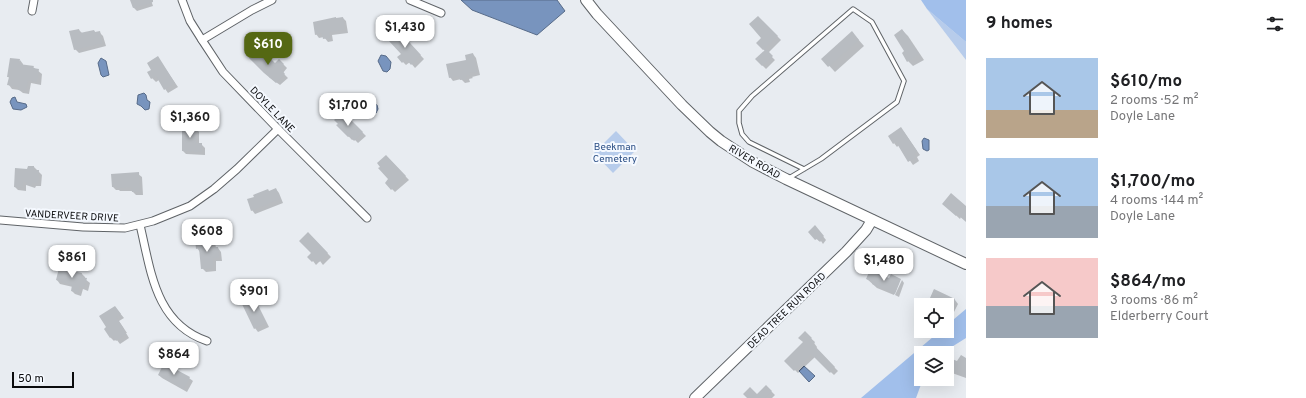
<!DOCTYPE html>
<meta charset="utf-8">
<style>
:root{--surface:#fff;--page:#f6f6f6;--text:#202124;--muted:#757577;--accent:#556813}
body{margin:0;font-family:Overpass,sans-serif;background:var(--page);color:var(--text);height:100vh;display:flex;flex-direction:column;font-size:15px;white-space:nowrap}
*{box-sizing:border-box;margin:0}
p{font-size:13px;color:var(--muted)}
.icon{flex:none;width:22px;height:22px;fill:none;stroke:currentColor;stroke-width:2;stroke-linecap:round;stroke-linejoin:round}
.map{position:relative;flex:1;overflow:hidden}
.side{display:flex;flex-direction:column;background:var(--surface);width:340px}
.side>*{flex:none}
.tools{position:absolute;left:914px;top:298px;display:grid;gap:8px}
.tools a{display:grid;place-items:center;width:40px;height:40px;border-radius:0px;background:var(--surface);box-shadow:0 4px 16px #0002;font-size:20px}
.scale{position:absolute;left:12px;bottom:10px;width:62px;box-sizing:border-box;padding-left:4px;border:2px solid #0a0b0d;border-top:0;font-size:11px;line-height:14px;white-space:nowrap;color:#0a0b0d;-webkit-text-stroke:3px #f5f9ff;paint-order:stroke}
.price{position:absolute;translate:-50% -34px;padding:0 9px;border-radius:8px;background:#fff;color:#222;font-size:13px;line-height:26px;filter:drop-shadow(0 1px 2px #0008)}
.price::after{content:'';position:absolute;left:50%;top:24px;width:12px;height:9px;margin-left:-6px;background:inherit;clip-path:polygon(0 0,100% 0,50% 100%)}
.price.active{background:var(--accent);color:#fff}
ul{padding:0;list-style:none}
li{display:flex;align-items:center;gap:12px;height:100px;padding:0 20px}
li span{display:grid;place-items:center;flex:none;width:112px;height:80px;border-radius:0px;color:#555}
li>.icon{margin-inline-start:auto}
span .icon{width:48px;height:48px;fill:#fffc;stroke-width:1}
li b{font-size:17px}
h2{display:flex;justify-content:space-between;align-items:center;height:48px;padding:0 20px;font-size:17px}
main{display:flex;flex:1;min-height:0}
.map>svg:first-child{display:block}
.green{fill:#b7cceb}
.forest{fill:#a1bfeb}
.water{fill:#7894be;stroke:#576b89}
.shadow{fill:#0003}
.building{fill:#b8bcc1}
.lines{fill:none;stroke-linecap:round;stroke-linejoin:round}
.lane-casing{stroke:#5f6367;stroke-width:5.5}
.street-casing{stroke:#5f6367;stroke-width:9}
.secondary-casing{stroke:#5f6367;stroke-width:12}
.lane{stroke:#fff;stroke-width:3.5}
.street{stroke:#fff;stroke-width:7}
.secondary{stroke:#fff;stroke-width:10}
.labels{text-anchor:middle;stroke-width:4;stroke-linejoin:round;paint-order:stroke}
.street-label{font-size:10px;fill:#0a0b0d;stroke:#f5f9ff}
.park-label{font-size:10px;fill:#294d84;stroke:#f5f9ff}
</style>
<main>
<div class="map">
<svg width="966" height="398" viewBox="0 0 966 398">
<rect width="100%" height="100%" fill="#e8ecf1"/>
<g class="green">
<path d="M927,9L966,42V60Z"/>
<path d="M616,131L635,151L613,173L594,153Z"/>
</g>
<g class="forest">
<path d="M921,0H966V42L927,9Z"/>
<path d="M966,309V338L942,353H921V379H923L916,398H861L940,331H947V325Z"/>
</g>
<g class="water">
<path d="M461,0H557L565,11L537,35L472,10Z"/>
<path d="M381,55L386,56L391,62L390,69L387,72L383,71L378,61Z"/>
<path d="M101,58L106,61L109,75L103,77L101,75L98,63Z"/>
<path d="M144,93L146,95L147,100L150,102L149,109L145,110L141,106L137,104L138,95Z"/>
<path d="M15,97L17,102L26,104L27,107L21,110L13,109L10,102L12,98Z"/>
<path d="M368,99L377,105L378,109L376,113L372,112L369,108L361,104V100Z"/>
<path d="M924,138L929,140V150L927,151L923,149L922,141Z"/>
<path d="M804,366L815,376L809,382L799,371Z"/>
</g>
<g class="shadow">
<path d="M128,0H151L153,6L137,11L133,7L131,0Z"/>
<path d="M758,17L781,40L768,53L775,60L766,69L756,59L765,51L757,43L762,38Z"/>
<path d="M343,18L346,21L348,33L332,35L333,41L328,42L324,37L319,38L316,34Z"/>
<path d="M79,30L83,34L94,31L96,33L99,32L103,36L106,46L79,53L75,49Z"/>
<path d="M902,30L908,36L924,60L913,66L908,61Z"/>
<path d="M403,37L424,59L415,68L410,62L406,65L403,62Z"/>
<path d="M857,38L864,46L835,72L823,59Z"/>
<path d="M473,54L476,58L480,75L472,77L473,78L469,79L470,82L465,83L461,79L453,81L450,77Z"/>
<path d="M158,58L178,87L168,93L159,80L156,82L152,78L153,70Z"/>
<path d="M20,60L23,64V66L33,67L42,74L41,85L31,83L29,94L23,93L19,90L12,89L9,85L10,78L8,77Z"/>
<path d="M279,60L287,68L283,73L288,78L280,85L269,77Z"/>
<path d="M343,113L366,136L358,143L354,139L352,140L338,125Z"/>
<path d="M192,124L199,132V144H201L205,148V155L186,154L183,151Z"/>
<path d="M904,132L920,155L917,157L919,161L913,165L899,145L897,147L894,143Z"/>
<path d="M386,156L409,180L395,192L386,183L390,179Z"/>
<path d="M34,167L42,175L41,186H36L35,188L26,185V191L18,190L15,187Z"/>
<path d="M138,174L142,177L143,195H136L132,191H120L119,190H116L113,187Z"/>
<path d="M276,189L279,193L283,203L255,214L252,210L269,192Z"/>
<path d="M947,207L966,208V221L961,217L960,219Z"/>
<path d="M818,230L826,240L823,244L821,241L820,242L810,232Z"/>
<path d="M308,233L331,257L323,265L320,261L316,265L313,261Z"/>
<path d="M212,240L215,243L216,248H218L221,252L222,261H216V271L206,272L202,268L200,252L197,248Z"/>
<path d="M60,269L82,274L85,277V279L90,283L88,291L83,289L81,296L75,294L72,291L73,287L60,284L57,280Z"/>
<path d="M892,276L901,280H900L894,295L877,288L867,279L890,280Z"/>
<path d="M902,280L904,283L899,297L895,295Z"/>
<path d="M934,290L955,300L958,304L953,314L947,311V305H942L931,297Z"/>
<path d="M252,298L256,301L269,327L258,332L255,328Z"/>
<path d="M115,307L124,318L119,321L127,333H126L129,338L120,344L116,339L114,341L110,337Z"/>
<path d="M805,333L815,342L814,343L817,347L816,349L838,371L834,375L815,357L798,373L786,361L804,342Z"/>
<path d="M966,359V378L952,373L949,369Z"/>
<path d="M159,375L189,378L193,381L187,392L162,378Z"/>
<path d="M766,386L775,395L772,398H748L757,395Z"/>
</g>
<g class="building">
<path d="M130,0H153V2L133,8Z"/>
<path d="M758,16L778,36L763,50L756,43L761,38L749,24Z"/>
<path d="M336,17V18L343,17L345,29L329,32L330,38L323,39L322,33L315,35L313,22Z"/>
<path d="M79,29L80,33L94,30L95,32L100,31L103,43L74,50L69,31Z"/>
<path d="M902,29L919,54L907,62L902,53L904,51L894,35Z"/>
<path d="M852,31L859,40L828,67L821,59Z"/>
<path d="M400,32L421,55L411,65L406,59L402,63L397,57L401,54L389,41Z"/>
<path d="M766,49L773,56L762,66L755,59Z"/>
<path d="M263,51L275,63L279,59L284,64L280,68L285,74L276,83L264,73L249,58L255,52L258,55Z"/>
<path d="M473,53L477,72L469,73L470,75L466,76L467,79L460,80L459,76L449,78L446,64L466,60L465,55Z"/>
<path d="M158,56L175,83L164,90L156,76L151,79L147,72L151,70L147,63Z"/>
<path d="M10,58L20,59L19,64L34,66L33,68L39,69L37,82L28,80L26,91L18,90L19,87L7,85L9,77H7Z"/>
<path d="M343,112L363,132L354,141L350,136L348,137L336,125L338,124L334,120Z"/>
<path d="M182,123H193V128H196V143H202V152L182,151Z"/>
<path d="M901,127L917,151L914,153L916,157L908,162L896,142L893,144L888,136Z"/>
<path d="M386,155L406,176L391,190L385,183L388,179L378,168L380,167L377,163Z"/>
<path d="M28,166H34V170H39L38,183H32V185H26L27,182H23L22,188L14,187L15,168L27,169Z"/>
<path d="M139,172L140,192H132L131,187L116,188V187H112L111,174Z"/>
<path d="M276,188L280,199L251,211L247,199L254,197L253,195L268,189L269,191Z"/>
<path d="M951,193L966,206V222L957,214L956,216L942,204Z"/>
<path d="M815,225L824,236L819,241L817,239L815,240L808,232Z"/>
<path d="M308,232L328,253L319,262L315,259L312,262L307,257L311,253L299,241Z"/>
<path d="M195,239H212V247H218L219,257L213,258V268L201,269L199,248L196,249Z"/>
<path d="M59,268L82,273L81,277L87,278L84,288L79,286L78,293L71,291L72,285L56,280Z"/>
<path d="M870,270L889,278L891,274L901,279L895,294L872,284L873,282L866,279Z"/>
<path d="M934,289L955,299L947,316V305H940L941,303L930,298Z"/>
<path d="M253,297L266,323L254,329L241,302Z"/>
<path d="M115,306L121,314L116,317L124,329H123L126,334L116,341L112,336L110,338L104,329L106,327L99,316Z"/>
<path d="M805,331L812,338L811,339L815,343L813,344L835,367L830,373L811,354L794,371L784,361L803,342L798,338Z"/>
<path d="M961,355L966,358V377L947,369L952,359L957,361Z"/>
<path d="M164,363L190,377L183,389L158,375Z"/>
<path d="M766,385L772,391L765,398H747L743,394L750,387L757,394Z"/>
</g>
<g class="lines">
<g class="lane-casing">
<path id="lane" d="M789,178L821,159L897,102L904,81L872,22L853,9L752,96L739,111V123L742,134L749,142L804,169"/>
</g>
<g class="street-casing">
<g id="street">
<path d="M182,0L190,21L202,40L223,72L278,129L367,218"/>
<path d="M410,0L441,13"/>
<path d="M32,11L34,0"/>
<path d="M202,40L252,10L272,0"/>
<path d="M0,220L83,227L125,228L153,221L190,206L214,189L237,169L278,129"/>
<path d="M140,225C151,271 155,323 207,341"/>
</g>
</g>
<g class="secondary-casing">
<g id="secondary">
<path d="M586,0L597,14L682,105L710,132L721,141L753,162L786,179L966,264"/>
<path d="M695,398L846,252L866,230L872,220"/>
</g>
</g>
<use href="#lane" class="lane"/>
<use href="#street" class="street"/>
<use href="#secondary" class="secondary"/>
</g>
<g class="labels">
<g class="street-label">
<text transform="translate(273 109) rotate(46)" y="4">DOYLE LANE</text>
<text transform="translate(755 161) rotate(30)" y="4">RIVER ROAD</text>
<text transform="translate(72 215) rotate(3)" y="4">VANDERVEER DRIVE</text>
<text transform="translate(786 310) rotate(-44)" y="4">DEAD TREE RUN ROAD</text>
</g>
<g class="park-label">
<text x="615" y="150">Beekman<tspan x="615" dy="12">Cemetery</tspan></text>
</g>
</g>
</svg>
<div class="tools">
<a><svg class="icon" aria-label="locate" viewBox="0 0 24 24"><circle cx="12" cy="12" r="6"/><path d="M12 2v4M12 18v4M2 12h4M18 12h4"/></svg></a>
<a><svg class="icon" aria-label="layers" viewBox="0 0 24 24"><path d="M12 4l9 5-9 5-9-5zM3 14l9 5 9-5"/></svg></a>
</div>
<div class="scale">50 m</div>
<b class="price" style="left:405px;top:49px">$1,430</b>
<b class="price active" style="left:268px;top:66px">$610</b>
<b class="price" style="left:348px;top:127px">$1,700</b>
<b class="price" style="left:190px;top:139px">$1,360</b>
<b class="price" style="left:207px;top:253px">$608</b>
<b class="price" style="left:72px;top:279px">$861</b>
<b class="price" style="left:884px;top:282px">$1,480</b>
<b class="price" style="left:254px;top:313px">$901</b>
<b class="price" style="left:174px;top:376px">$864</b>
</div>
<section class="side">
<h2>9 homes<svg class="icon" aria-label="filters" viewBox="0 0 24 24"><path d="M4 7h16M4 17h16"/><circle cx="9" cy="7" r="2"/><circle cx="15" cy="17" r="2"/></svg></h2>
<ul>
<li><span style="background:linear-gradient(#a9c7e8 65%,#b9a48a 0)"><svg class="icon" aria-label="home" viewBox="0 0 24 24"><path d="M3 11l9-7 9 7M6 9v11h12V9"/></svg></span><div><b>$610/mo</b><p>2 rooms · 52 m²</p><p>Doyle Lane</p></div></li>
<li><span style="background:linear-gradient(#a9c7e8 60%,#9aa5b1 0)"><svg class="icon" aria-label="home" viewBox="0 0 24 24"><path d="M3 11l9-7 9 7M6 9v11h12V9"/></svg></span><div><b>$1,700/mo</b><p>4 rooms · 144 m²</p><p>Doyle Lane</p></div></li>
<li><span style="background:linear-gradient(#f6c9c9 60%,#9aa5b1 0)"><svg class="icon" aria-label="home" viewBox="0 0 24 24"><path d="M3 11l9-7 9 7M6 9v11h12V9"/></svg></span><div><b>$864/mo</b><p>3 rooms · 86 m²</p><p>Elderberry Court</p></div></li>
</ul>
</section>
</main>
